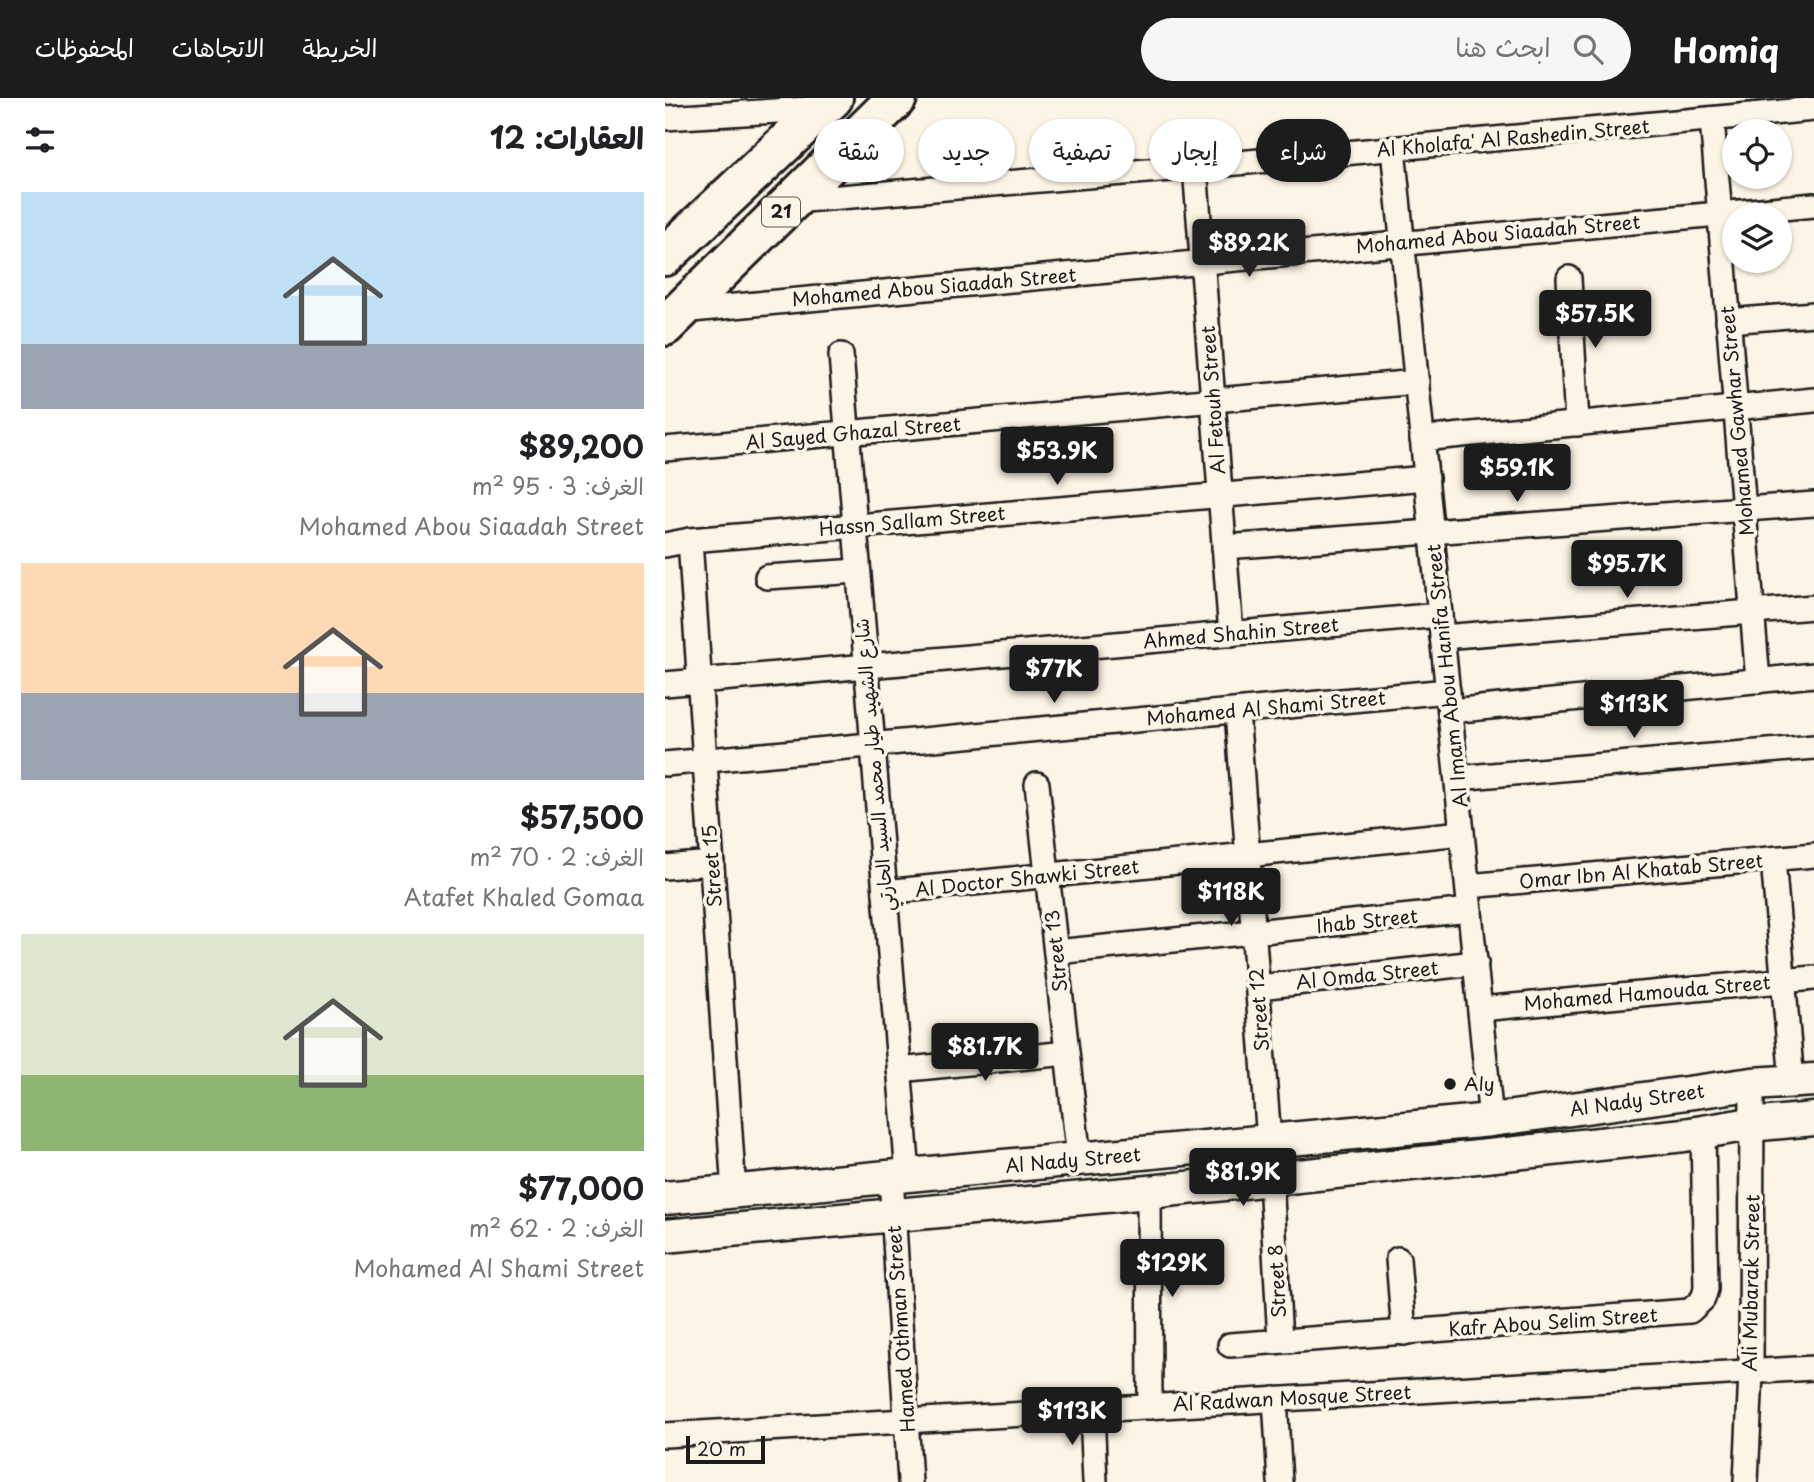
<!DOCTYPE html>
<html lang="ar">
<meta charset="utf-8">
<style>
:root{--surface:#fff;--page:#f6f6f6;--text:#202124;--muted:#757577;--accent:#1c1c1c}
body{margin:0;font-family:"Playpen Sans","Playpen Sans Arabic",sans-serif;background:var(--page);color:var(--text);direction:rtl;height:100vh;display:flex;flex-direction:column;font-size:26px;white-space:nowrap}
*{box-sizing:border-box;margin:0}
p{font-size:23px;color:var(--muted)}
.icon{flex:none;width:38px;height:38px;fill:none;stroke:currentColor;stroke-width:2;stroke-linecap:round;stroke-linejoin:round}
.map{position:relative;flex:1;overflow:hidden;direction:ltr}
.details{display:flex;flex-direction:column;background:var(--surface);width:665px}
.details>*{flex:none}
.guide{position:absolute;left:21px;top:21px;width:665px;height:63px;direction:rtl;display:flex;gap:14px}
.controls{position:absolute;left:1057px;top:21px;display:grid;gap:14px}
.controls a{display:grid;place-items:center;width:70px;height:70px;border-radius:50%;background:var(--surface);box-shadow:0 2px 5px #0004;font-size:35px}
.scale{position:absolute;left:21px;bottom:18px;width:79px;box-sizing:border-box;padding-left:7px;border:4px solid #1c1c1c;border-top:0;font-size:19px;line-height:24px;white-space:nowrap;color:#1c1c1c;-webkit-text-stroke:5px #fcf5e5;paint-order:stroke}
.price{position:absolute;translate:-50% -60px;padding:0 16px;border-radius:7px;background:var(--accent);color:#fff;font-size:23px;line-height:46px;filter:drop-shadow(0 2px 4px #0008)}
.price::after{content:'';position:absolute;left:50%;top:42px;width:21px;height:16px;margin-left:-10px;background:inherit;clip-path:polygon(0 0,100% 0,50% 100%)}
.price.current{background:#222;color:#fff}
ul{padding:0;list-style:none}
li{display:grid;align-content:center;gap:14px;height:371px;padding:0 21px}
li span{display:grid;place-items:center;height:217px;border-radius:0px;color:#555}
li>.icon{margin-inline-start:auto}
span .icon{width:126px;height:126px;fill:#fffc;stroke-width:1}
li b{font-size:30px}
h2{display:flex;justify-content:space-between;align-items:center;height:84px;padding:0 21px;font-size:30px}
.chip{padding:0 24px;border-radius:32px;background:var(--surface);box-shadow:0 2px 5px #0004;font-size:24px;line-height:63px}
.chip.current{background:var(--accent);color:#fff}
header{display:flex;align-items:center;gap:42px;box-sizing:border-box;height:98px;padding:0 35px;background:var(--accent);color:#fff}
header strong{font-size:33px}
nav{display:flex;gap:38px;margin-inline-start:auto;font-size:24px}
.search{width:490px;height:63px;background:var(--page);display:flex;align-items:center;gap:18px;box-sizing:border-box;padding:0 24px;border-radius:38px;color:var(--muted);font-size:26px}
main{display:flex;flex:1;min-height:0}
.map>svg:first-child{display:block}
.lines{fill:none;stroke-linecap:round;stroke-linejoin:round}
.street-casing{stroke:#1c1c1c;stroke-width:28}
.secondary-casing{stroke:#1c1c1c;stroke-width:37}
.highway-casing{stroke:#1c1c1c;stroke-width:44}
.street{stroke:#fcf5e5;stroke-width:23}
.secondary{stroke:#fcf5e5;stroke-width:32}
.highway{stroke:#fcf5e5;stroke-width:38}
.poi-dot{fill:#1c1c1c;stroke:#fcf5e5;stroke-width:2.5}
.labels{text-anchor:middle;stroke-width:7;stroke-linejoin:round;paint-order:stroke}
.shield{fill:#fcf5e5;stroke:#5f5d58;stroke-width:2}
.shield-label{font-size:18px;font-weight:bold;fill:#1c1c1c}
.street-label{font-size:19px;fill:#1c1c1c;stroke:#fcf5e5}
.poi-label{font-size:19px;fill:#1c1c1c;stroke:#fcf5e5;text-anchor:start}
</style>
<header>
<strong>Homiq</strong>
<div class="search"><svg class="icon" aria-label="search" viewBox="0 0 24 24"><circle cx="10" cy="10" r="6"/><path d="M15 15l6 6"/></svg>ابحث هنا</div>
<nav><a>الخريطة</a><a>الاتجاهات</a><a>المحفوظات</a></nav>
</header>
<main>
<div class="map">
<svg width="1149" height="1384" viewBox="0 0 1149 1384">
<rect width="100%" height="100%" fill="#fcf5e5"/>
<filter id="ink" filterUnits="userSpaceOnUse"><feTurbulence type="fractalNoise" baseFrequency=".0143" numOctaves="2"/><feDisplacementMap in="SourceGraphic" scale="14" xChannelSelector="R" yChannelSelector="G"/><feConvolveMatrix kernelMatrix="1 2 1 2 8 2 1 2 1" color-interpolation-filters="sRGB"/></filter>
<g filter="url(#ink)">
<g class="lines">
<g class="street-casing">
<g id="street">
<path d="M0,20L158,10"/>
<path d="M1047,21L1093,583"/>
<path d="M728,51L826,1022"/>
<path d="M530,69L566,536"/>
<path d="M128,103L530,69L1149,11"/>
<path d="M904,180L912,326"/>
<path d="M16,213L1149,107"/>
<path d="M1063,223L1149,216"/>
<path d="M176,257L243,1077"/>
<path d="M757,341L1149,302"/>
<path d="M0,351L752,284"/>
<path d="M25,442L69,1094"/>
<path d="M0,447L25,442L762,380"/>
<path d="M559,449L1149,406"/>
<path d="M102,479L193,473"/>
<path d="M777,539L1149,509"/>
<path d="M0,586L775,517"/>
<path d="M572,613L604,1043"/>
<path d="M785,613L1149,577"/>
<path d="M0,666L783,593"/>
<path d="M792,680L1149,649"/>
<path d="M372,686L414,1061"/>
<path d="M1108,761L1127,984"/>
<path d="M0,769L47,765"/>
<path d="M803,788L1149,757"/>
<path d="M220,794L797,735"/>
<path d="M391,854L805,812"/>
<path d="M593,889L811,865"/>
<path d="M815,911L1149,880"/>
<path d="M234,972L402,955"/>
<path d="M226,1079L245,1384"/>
<path d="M606,1081L615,1243"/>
<path d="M484,1094L485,1309"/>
<path d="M733,1161L739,1235"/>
<path d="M565,1247L1025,1213L1038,1201L1041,1191L1038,1034"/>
<path d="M610,1301L615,1384"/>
<path d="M427,1312L430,1384"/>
<path d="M0,1337L1149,1270"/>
<path d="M1081,1384L1086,1274L1087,986"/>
</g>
</g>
<g class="secondary-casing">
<g id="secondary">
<path d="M0,1100L826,1022L1087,986L1149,982"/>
<path d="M0,1138L484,1094L1019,1037L1074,1028L1149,1021"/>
</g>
</g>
<g class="highway-casing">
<g id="highway">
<path d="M0,158L168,0"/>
<path d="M0,228L232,0"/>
</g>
</g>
<use href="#street" class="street"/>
<use href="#secondary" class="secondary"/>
<use href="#highway" class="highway"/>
</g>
</g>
<circle class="poi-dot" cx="785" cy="986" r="7"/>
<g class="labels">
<rect class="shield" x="97" y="99.5" width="38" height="29" rx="5"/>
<g class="shield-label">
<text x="116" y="120">21</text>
</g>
<g class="street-label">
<text transform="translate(848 40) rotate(-5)" y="7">Al Kholafa' Al Rashedin Street</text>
<text transform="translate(833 136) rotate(-5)" y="7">Mohamed Abou Siaadah Street</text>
<text transform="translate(269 189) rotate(-5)" y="7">Mohamed Abou Siaadah Street</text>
<text transform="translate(548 302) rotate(-94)" y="7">Al Fetouh Street</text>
<text transform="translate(1072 323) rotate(-95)" y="7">Mohamed Gawhar Street</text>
<text transform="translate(188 335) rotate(-5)" y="7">Al Sayed Ghazal Street</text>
<text transform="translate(247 423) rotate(-5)" y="7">Hassn Sallam Street</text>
<text transform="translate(576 535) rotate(-5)" y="7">Ahmed Shahin Street</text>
<text transform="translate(782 578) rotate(-96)" y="7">Al Imam Abou Hanifa Street</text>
<text transform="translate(601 610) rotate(-5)" y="7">Mohamed Al Shami Street</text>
<text transform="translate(209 667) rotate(-95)" y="7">شارع الشهيد طيار محمد السيد الحارتي</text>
<text transform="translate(47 768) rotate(-94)" y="7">Street 15</text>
<text transform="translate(976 773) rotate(-5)" y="7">Omar Ibn Al Khatab Street</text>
<text transform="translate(362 780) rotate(-6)" y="7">Al Doctor Shawki Street</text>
<text transform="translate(702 823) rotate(-6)" y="7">Ihab Street</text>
<text transform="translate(391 853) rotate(-96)" y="7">Street 13</text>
<text transform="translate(702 877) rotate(-6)" y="7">Al Omda Street</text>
<text transform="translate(982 895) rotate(-5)" y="7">Mohamed Hamouda Street</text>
<text transform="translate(594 912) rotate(-94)" y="7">Street 12</text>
<text transform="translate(972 1002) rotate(-8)" y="7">Al Nady Street</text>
<text transform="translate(408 1062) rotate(-5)" y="7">Al Nady Street</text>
<text transform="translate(612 1183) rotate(-93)" y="7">Street 8</text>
<text transform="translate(1086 1185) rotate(-89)" y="7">Ali Mubarak Street</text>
<text transform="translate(888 1224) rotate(-4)" y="7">Kafr Abou Selim Street</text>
<text transform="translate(236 1231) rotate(-94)" y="7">Hamed Othman Street</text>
<text transform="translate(627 1300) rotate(-3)" y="7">Al Radwan Mosque Street</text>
</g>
<g class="poi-label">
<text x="799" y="993">Aly</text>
</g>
</g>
</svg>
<div class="controls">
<a><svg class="icon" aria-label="locate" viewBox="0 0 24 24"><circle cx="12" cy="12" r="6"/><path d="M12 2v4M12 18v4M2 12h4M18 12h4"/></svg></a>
<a><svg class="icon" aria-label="layers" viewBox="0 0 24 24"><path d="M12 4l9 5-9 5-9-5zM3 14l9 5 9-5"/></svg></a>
</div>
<div class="scale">20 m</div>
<b class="price current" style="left:584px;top:181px">$89.2K</b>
<b class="price" style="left:930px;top:252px">$57.5K</b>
<b class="price" style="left:392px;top:389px">$53.9K</b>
<b class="price" style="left:852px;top:406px">$59.1K</b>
<b class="price" style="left:962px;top:502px">$95.7K</b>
<b class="price" style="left:389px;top:607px">$77K</b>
<b class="price" style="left:969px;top:642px">$113K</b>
<b class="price" style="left:566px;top:830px">$118K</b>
<b class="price" style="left:320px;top:985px">$81.7K</b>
<b class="price" style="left:578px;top:1110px">$81.9K</b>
<b class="price" style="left:507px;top:1201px">$129K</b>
<b class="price" style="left:407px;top:1349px">$113K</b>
<div class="guide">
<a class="chip current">شراء</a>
<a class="chip">إيجار</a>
<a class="chip">تصفية</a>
<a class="chip">جديد</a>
<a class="chip">شقة</a>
</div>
</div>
<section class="details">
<h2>العقارات: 12<svg class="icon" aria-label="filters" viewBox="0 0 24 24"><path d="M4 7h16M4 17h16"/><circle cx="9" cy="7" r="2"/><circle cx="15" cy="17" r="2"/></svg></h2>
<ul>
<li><span style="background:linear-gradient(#bfe0f5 70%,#9aa5b1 0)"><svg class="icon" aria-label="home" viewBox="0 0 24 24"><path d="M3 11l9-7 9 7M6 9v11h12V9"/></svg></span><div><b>$89,200</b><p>الغرف: 3 · 95 m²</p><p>Mohamed Abou Siaadah Street</p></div></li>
<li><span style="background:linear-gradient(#ffd9b3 60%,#9aa5b1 0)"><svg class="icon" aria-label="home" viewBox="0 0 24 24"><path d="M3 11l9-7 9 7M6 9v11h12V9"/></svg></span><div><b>$57,500</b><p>الغرف: 2 · 70 m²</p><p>Atafet Khaled Gomaa</p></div></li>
<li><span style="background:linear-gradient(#dfe7d0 65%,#8fb573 0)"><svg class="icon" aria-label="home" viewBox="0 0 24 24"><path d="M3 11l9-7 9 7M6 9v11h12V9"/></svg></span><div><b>$77,000</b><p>الغرف: 2 · 62 m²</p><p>Mohamed Al Shami Street</p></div></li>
</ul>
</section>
</main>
